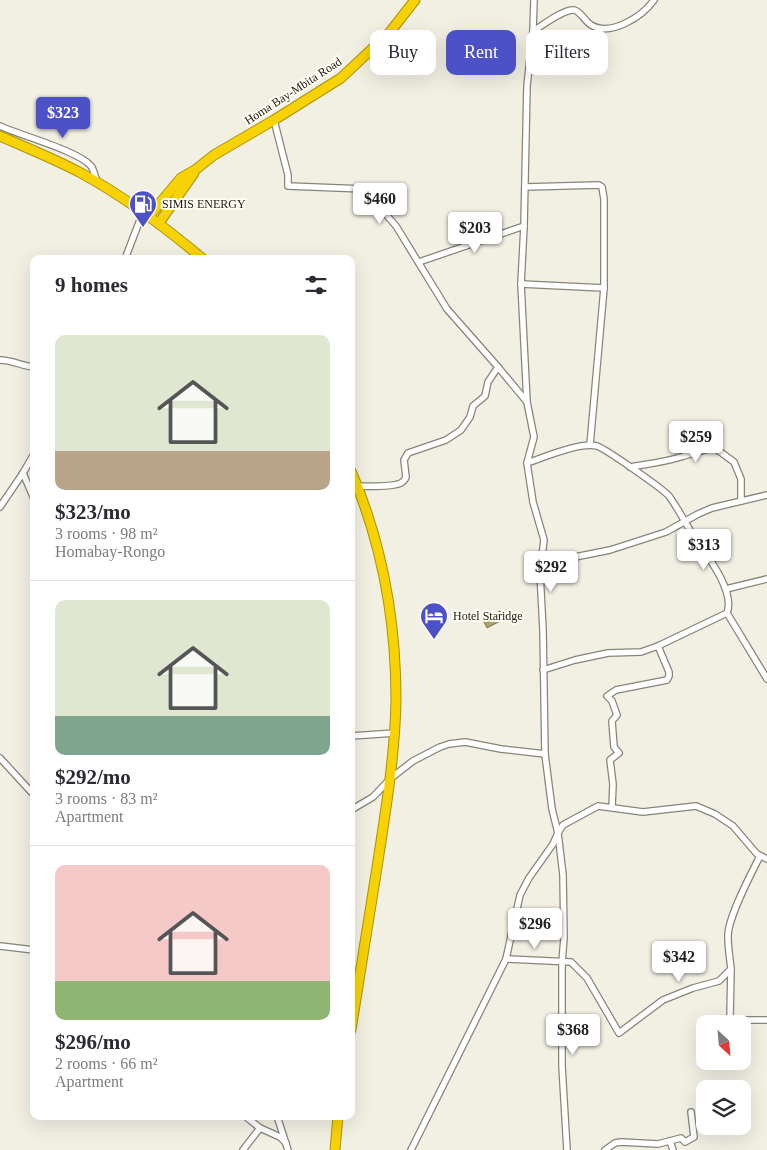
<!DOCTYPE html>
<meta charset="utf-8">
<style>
:root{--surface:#fff;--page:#f7f7f7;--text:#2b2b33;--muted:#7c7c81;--line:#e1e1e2;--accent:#4d51c7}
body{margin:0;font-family:"Times New Roman",serif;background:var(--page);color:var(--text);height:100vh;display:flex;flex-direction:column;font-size:19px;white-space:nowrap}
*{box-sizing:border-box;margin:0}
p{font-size:16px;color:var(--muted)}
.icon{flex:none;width:28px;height:28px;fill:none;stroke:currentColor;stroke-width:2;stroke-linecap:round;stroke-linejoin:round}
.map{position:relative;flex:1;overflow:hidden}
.panel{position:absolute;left:30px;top:255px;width:325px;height:865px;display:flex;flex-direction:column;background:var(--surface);border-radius:10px;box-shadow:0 5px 20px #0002}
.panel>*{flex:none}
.banner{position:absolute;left:370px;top:30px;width:321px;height:45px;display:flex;gap:10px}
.needle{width:32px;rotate:154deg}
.fabs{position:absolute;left:696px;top:1015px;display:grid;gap:10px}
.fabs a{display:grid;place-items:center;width:55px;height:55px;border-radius:10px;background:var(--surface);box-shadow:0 5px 20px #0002;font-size:25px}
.price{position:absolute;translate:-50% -42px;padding:0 11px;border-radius:5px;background:#fff;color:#222;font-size:16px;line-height:32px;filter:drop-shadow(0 1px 2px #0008)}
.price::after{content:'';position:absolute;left:50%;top:30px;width:15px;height:11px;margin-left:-8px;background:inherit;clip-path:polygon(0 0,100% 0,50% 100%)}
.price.on{background:var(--accent);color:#fff}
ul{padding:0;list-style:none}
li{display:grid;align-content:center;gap:10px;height:265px;padding:0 25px}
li+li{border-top:1px solid var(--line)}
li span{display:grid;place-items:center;height:155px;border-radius:10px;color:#555}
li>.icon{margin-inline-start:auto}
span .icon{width:90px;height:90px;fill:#fffc;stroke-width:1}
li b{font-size:21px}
h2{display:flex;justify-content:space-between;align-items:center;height:60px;padding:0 25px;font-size:21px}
.pill{padding:0 18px;border-radius:10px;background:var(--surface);box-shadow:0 5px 20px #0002;font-size:18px;line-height:45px}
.pill.on{background:var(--accent);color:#fff}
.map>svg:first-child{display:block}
.water{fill:#ada16d;stroke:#817853}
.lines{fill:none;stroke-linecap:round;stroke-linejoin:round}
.minor-casing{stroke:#878479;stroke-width:8}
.highway-casing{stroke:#aa920b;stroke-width:11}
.minor{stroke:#fff;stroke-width:5.5}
.highway{stroke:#f7d205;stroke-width:9}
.labels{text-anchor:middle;stroke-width:4;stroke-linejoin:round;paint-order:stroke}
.street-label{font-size:12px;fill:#1b1a15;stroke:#fffdf2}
.poi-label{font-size:12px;fill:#1b1a15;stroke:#fffdf2;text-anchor:start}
</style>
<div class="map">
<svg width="767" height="1150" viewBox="0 0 767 1150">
<rect width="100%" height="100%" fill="#f2efe3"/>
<path class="water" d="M500,611L504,619L487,628L483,620Z"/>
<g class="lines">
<g class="minor-casing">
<g id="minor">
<path d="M533,31C542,26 563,9 574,10C580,11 585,21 591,25C611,37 643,16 654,0"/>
<path d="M274,120L288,175V186L364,189L396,226L447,309L498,367"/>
<path d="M0,126C19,135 79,151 91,166C94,170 95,177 97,181"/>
<path d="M525,187L599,185L602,187L604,199V288L590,445"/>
<path d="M125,259L143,212"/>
<path d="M419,262L524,226"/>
<path d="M521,284L604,288"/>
<path d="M0,360C12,360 22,366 34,367"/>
<path d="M527,463C545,457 579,442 597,446C606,449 663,489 669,496C677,507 684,520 691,532C703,550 736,590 727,613L658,646L641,652L608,653L575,660L543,670"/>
<path d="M630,467C648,464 666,462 684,456C695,453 704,449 715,448L734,462L741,479V501"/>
<path d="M23,473L34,499"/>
<path d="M351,485C360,487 393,487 401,483C404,481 405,480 406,477L404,460L408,453L446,440L461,430L470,417L473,406L485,396L488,382L498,367L527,402"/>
<path d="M0,507L23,473L34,454"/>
<path d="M540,573L561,562L575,557L610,550L666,532L698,514L712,508L767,495"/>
<path d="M726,589L767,579"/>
<path d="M727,613L767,679"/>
<path d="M351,736L395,733"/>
<path d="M0,758L34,795"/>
<path d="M612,807L613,784L610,760L619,753L614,747L612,721L617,715L612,701L607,696L616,690L667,680L669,676V672L658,646"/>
<path d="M351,810L373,797L391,778L413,761L440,747L449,744L465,742L501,749L545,754"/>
<path d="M0,946L34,950"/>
<path d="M506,959L571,962L587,978L619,1033L663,1000L693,988L719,981L731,969C730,959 728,948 728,937C727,919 751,874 760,856"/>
<path d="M731,969L730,1017L734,1020H767"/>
<path d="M245,1116L260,1128L280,1137L286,1143"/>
<path d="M277,1116L288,1150"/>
<path d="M670,1141L673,1150"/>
<path d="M243,1150L260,1128"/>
<path d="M411,1150L506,959L520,895L529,878L553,844L558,833L552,809L545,754L543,630L540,573L544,540L533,502L527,463L534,437L527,402L521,284L524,226L527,86L533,31L534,0"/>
<path d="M567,1150L562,1066V962L564,938L563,875L558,833L563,825L598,806L643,812L696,806L715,814L733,826L757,854L767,859"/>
<path d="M605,1150L615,1143L621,1142L658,1144L681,1138L685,1142L694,1137L691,1112"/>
</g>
</g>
<g class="highway-casing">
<g id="highway">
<path d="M0,136C27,148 55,159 81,173C125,197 165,227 203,259"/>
<path d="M149,216L181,178L195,170L214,155L274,120L341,78L390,32L415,0"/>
<path d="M159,223L194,173"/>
<path d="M351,471C382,543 396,622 396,700C395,755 386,808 378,861C369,917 360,974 351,1030"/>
<path d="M335,1150L338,1116"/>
</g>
</g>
<use href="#minor" class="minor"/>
<use href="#highway" class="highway"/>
</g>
<defs>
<g id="fuel-pin" transform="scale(1.4375)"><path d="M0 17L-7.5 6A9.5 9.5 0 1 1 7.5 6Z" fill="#4d51c7" stroke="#fffdf2"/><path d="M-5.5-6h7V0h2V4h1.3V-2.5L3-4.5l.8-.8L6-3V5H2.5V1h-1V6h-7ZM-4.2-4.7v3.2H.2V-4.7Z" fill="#fff"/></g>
<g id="hotel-pin" transform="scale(1.4375)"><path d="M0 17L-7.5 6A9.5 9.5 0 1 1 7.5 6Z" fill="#4d51c7" stroke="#fffdf2"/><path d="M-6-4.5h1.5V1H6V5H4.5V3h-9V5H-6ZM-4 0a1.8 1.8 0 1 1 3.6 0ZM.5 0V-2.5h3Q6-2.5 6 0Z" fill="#fff"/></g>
</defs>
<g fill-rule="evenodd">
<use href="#fuel-pin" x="143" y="204"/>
<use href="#hotel-pin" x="434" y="616"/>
</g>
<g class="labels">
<g class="street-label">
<text transform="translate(293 91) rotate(-33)" y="4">Homa Bay-Mbita Road</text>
</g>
<g class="poi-label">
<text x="162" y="208">SIMIS ENERGY</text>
<text x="453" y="620">Hotel Staridge</text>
</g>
</g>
</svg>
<div class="fabs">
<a><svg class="needle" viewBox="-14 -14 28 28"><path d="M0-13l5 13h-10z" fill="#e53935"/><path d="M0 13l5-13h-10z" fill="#7c7c81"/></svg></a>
<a><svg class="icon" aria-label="layers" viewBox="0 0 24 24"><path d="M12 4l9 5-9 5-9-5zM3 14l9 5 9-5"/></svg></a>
</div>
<b class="price on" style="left:63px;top:139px">$323</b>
<b class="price" style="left:380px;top:225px">$460</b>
<b class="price" style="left:475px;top:254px">$203</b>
<b class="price" style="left:696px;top:463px">$259</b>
<b class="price" style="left:704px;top:571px">$313</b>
<b class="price" style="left:551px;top:593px">$292</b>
<b class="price" style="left:535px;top:950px">$296</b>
<b class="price" style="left:679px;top:983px">$342</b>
<b class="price" style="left:573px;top:1056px">$368</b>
<div class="banner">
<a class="pill">Buy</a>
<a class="pill on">Rent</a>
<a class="pill">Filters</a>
</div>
<section class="panel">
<h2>9 homes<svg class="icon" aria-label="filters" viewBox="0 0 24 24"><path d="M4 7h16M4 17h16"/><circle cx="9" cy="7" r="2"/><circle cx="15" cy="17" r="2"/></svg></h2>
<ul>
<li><span style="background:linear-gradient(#dfe7d0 75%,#b9a48a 0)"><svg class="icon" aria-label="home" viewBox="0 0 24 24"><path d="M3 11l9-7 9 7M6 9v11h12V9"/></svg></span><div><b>$323/mo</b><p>3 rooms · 98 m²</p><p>Homabay-Rongo</p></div></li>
<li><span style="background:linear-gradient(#dfe7d0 75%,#7fa58c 0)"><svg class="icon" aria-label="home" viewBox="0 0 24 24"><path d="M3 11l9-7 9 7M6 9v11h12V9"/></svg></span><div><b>$292/mo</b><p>3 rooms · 83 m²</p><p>Apartment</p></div></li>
<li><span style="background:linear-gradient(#f6c9c9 75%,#8fb573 0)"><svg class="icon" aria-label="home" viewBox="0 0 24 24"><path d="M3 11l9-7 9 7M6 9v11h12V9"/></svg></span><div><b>$296/mo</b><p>2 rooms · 66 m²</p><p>Apartment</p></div></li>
</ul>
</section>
</div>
